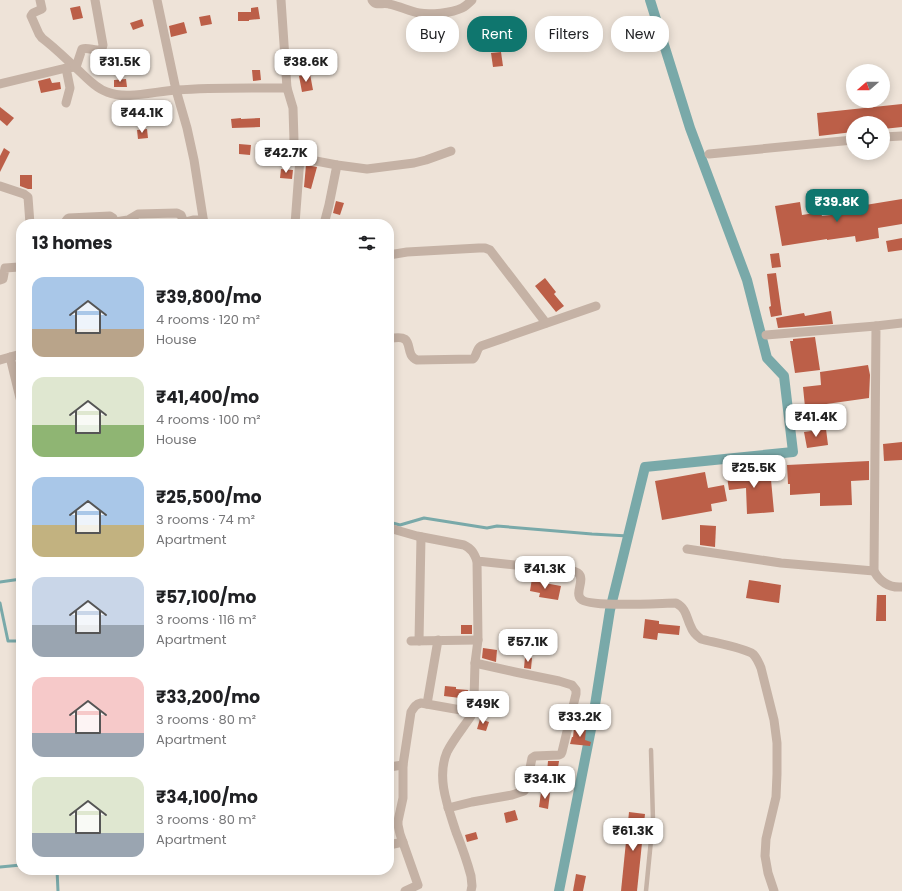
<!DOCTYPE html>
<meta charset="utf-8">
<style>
:root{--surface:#fff;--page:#f2f2f2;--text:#202124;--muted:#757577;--accent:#0f766e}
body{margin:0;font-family:Poppins,sans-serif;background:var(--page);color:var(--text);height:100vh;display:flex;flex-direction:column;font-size:15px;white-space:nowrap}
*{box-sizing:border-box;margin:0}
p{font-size:13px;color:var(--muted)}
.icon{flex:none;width:22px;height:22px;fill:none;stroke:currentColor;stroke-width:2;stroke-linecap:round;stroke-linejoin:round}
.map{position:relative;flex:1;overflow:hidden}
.side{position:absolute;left:16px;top:219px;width:378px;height:656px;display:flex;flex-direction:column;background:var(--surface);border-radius:16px;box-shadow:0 2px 10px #0003}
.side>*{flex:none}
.banner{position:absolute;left:406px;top:16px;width:380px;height:36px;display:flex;gap:8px}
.needle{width:26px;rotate:250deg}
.buttons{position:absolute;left:846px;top:64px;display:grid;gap:8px}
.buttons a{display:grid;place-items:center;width:44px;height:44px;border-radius:50%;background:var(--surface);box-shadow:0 2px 10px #0003;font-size:20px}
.price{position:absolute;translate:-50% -34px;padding:0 9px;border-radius:8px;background:#fff;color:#222;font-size:13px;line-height:26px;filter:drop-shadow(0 1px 2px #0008)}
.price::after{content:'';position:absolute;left:50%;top:24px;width:12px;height:9px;margin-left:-6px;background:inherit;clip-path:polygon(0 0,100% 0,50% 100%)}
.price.current{background:var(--accent);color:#fff}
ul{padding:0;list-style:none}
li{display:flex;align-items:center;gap:12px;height:100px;padding:0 16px}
li span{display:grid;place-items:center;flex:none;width:112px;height:80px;border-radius:12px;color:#555}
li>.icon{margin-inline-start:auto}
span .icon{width:48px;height:48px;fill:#fffc;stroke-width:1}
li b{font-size:17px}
h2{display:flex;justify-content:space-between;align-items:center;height:48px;padding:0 16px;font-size:17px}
.chip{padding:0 14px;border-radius:16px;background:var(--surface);box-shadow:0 2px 10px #0003;font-size:14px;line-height:36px}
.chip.current{background:var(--accent);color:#fff}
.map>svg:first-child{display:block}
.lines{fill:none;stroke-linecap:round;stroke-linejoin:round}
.stream{stroke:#79a9a9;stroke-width:3}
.canal{stroke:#79a9a9;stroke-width:10}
.building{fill:#bc5f48}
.service{stroke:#c5b2a5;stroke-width:4.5}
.minor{stroke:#c5b2a5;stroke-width:9}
</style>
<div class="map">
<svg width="902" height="891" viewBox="0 0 902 891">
<rect width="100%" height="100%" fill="#eee3d8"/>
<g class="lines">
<g class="stream">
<path d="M389,522L400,525L424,518L487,528L497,526L592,534L628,536"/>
<path d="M0,582L21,579"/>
<path d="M0,603L8,641H21"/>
<path d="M0,867L21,865"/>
<path d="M57,870L58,891"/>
</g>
<path class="canal" d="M559,891L592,724L610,610L645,467L793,452L784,376L767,358L747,280L690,128L650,0"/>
</g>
<g class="building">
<path d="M80,6L83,18L73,20L70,8Z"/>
<path d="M258,7L260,19L249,20V21H238V12H251V8Z"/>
<path d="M210,15L212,24L201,26L199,17Z"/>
<path d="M142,19L144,26L133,30L130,23Z"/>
<path d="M184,22L187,33L171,37L169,26Z"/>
<path d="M501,52L503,66L493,67L491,53Z"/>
<path d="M252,70H260L261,80L253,81Z"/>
<path d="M310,74L313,90L302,92L299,76Z"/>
<path d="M50,78L52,83L60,82L61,89L41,93L38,81Z"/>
<path d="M126,79L127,87H114V80Z"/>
<rect x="130" y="103" width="11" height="12"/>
<path d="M902,104V127L883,129V123H853V132L819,136L817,113Z"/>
<path d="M0,107L14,118L7,126L0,120Z"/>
<path d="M241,118V119L260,118V127L232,128L231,119Z"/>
<path d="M147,129L148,138L138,139L137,130Z"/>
<path d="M239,144L251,145L250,155L239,154Z"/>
<path d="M4,148L10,152L0,172V156Z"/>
<path d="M306,165L317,167L311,189L304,187Z"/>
<path d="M281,169L293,170L292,179L280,178Z"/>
<path d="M20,175H32V189H28L20,186Z"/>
<path d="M902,199V224L878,228L879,238L856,242L855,236L827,240V239L782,246L775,206L800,202L802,215L821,212L822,216L848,213L847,208Z"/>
<path d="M336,201L344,203L340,215L333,213Z"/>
<path d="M902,238V250L888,252L886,241Z"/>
<path d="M779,253L781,267L772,268L770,254Z"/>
<path d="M776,273L782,315L771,317L769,307L771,306L767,274Z"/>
<path d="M545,278L556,292L554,294L564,306L556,312L535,286Z"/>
<path d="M831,311L833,324L778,328L776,318L804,313L805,316Z"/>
<path d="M815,337L820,370L795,373L790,341H793V339Z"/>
<path d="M868,365L870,375L869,398L805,407L803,387L821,385L820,372Z"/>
<path d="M826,429L828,445L807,448L804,432Z"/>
<path d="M902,442V460L884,461L883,444Z"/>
<path d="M869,461V480L851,481L852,505L820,506V493L790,495V484H788L787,465Z"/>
<path d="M741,468V471L770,469L774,512L747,514L746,488L729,490L726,470Z"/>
<path d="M705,472L708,488L724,485L727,501L711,504L712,511L662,520L655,481Z"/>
<path d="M700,525L716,526L715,547L700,545Z"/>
<path d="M532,578L539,579V582L561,586L558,600L539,597L540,593L530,591Z"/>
<path d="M749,580L781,585L779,603L746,598Z"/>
<path d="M877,595H886V621H876Z"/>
<path d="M645,619L659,621V624L680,626L679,635L658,633L657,640L643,638Z"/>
<rect x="461" y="625" width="11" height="9"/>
<path d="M483,648L497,650L496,662L482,658Z"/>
<path d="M525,657L532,658L531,669L524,668Z"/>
<path d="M445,686L456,687V689L468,690L467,705L459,704L460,698L444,696Z"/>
<path d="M480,719L489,722L486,731L477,729Z"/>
<path d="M574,728L586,729L585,740L591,742L590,746L570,744L572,737H573Z"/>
<path d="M548,761H559L557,774L547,772Z"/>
<path d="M541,792L550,793L548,809L539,807Z"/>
<path d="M515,810L518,820L506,823L504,813Z"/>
<path d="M629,812L645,814L637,891H621Z"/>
<path d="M476,832L478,839L467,842L465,835Z"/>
<path d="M576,874L586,876L583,891H573Z"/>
</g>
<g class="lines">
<path class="service" d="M646,891L653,820L651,750"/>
<g class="minor">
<path d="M40,0L42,9L33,13L31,16L39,34L42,38C54,47 65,58 76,68C85,76 95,88 107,92C126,100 156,91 177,90C213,87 250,88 287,88"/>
<path d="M157,0L176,90L187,128L194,160L204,224"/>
<path d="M281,0L287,88L293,108L294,141L300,158L295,224"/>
<path d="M372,0C376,7 382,2 389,4C399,6 409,11 419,13C430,15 452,13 462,8C466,6 469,3 472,0"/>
<path d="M0,84L66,68L76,67L82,49C89,47 96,52 102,49L103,45L95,0"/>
<path d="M66,103L70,88L66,68"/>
<path d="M883,137L902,136"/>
<path d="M709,154L853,140"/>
<path d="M300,158L337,165L367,169L414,163L426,160L451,151"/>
<path d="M0,186L24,194L28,197L30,224"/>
<path d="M115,222L128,220L138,214L177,213L181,215L183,220L185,222L193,220H203"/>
<path d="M65,224C66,221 66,219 69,218L110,216L113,218L115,224"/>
<path d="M324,224L329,205L337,165"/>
<path d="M389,255L407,252L479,248H485L490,250L546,323"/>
<path d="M0,280L3,279L5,268L19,267H21"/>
<path d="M902,323L876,326L874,571C880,582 889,588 902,587"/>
<path d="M766,335L876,326"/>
<path d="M389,339C418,332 402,354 417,360L473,359C477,356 476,349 481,346L596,306"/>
<path d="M10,357L21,402"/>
<path d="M0,360L21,354"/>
<path d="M389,528L417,536L464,545C472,549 474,553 477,561L572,571C574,571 576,572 578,573C586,579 574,593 581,599C589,608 662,603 676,603C687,609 686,617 691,627C693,633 697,636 701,639C712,642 745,648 753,654C757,658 759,663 761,668L774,720L777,743V774L776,797L766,839L765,856L768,873L774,891"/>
<path d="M687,549L781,563L874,571"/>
<path d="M411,641L478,640"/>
<path d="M419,641L421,537"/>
<path d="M427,704L438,640"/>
<path d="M389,767L403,765"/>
<path d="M448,808L472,802L512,795L524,791L526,788L532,758L535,756L559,755L561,754L562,752L576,694V690L572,685L559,681L515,672L475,663"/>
<path d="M389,845L403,842"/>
<path d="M405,891L418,885L400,834L398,825V821L403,798V765L411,712C414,707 416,704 421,703L472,712L474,699L475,663L478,640L477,561"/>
<path d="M471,891L472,886L471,876C467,861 462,847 456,832C448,807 436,778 447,752C453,740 463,728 471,716L472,712"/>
</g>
</g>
</svg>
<div class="buttons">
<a><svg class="needle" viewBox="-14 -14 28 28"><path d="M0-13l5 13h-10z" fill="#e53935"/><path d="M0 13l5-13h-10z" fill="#757577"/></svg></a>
<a><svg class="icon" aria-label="locate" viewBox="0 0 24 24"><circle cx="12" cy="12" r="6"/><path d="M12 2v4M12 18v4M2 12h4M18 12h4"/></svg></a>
</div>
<b class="price" style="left:120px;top:83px">₹31.5K</b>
<b class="price" style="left:306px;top:83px">₹38.6K</b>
<b class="price" style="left:142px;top:134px">₹44.1K</b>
<b class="price" style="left:286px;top:174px">₹42.7K</b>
<b class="price current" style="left:837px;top:223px">₹39.8K</b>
<b class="price" style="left:816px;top:438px">₹41.4K</b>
<b class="price" style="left:754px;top:489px">₹25.5K</b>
<b class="price" style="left:545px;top:590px">₹41.3K</b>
<b class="price" style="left:528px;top:663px">₹57.1K</b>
<b class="price" style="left:483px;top:725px">₹49K</b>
<b class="price" style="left:580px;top:738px">₹33.2K</b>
<b class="price" style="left:545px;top:800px">₹34.1K</b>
<b class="price" style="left:633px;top:852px">₹61.3K</b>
<div class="banner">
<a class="chip">Buy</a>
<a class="chip current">Rent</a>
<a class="chip">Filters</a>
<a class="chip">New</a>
</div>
<section class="side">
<h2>13 homes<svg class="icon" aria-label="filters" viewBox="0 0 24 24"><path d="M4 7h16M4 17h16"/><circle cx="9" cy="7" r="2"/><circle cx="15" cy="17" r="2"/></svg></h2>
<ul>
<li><span style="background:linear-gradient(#a9c7e8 65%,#b9a48a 0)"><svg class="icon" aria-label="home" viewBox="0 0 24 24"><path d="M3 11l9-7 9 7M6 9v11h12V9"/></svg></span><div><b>₹39,800/mo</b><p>4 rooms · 120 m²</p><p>House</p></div></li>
<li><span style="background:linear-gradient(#dfe7d0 60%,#8fb573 0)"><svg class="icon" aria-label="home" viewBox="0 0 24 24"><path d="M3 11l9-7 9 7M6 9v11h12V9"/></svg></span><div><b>₹41,400/mo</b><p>4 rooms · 100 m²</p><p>House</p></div></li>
<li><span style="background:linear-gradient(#a9c7e8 60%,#c2b280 0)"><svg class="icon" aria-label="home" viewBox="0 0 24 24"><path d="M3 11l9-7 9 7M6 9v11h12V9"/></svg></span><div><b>₹25,500/mo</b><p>3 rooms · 74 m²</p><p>Apartment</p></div></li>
<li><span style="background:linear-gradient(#c9d6e8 60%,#9aa5b1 0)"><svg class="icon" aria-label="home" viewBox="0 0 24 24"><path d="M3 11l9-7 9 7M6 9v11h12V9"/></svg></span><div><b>₹57,100/mo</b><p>3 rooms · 116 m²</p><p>Apartment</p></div></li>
<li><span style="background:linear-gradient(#f6c9c9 70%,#9aa5b1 0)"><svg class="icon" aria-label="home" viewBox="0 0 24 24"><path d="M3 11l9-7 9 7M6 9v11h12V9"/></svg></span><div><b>₹33,200/mo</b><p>3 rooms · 80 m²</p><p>Apartment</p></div></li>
<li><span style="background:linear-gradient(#dfe7d0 70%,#9aa5b1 0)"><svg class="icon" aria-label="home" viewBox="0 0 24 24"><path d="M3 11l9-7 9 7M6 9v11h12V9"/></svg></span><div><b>₹34,100/mo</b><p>3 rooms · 80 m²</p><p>Apartment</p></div></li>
</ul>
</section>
</div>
